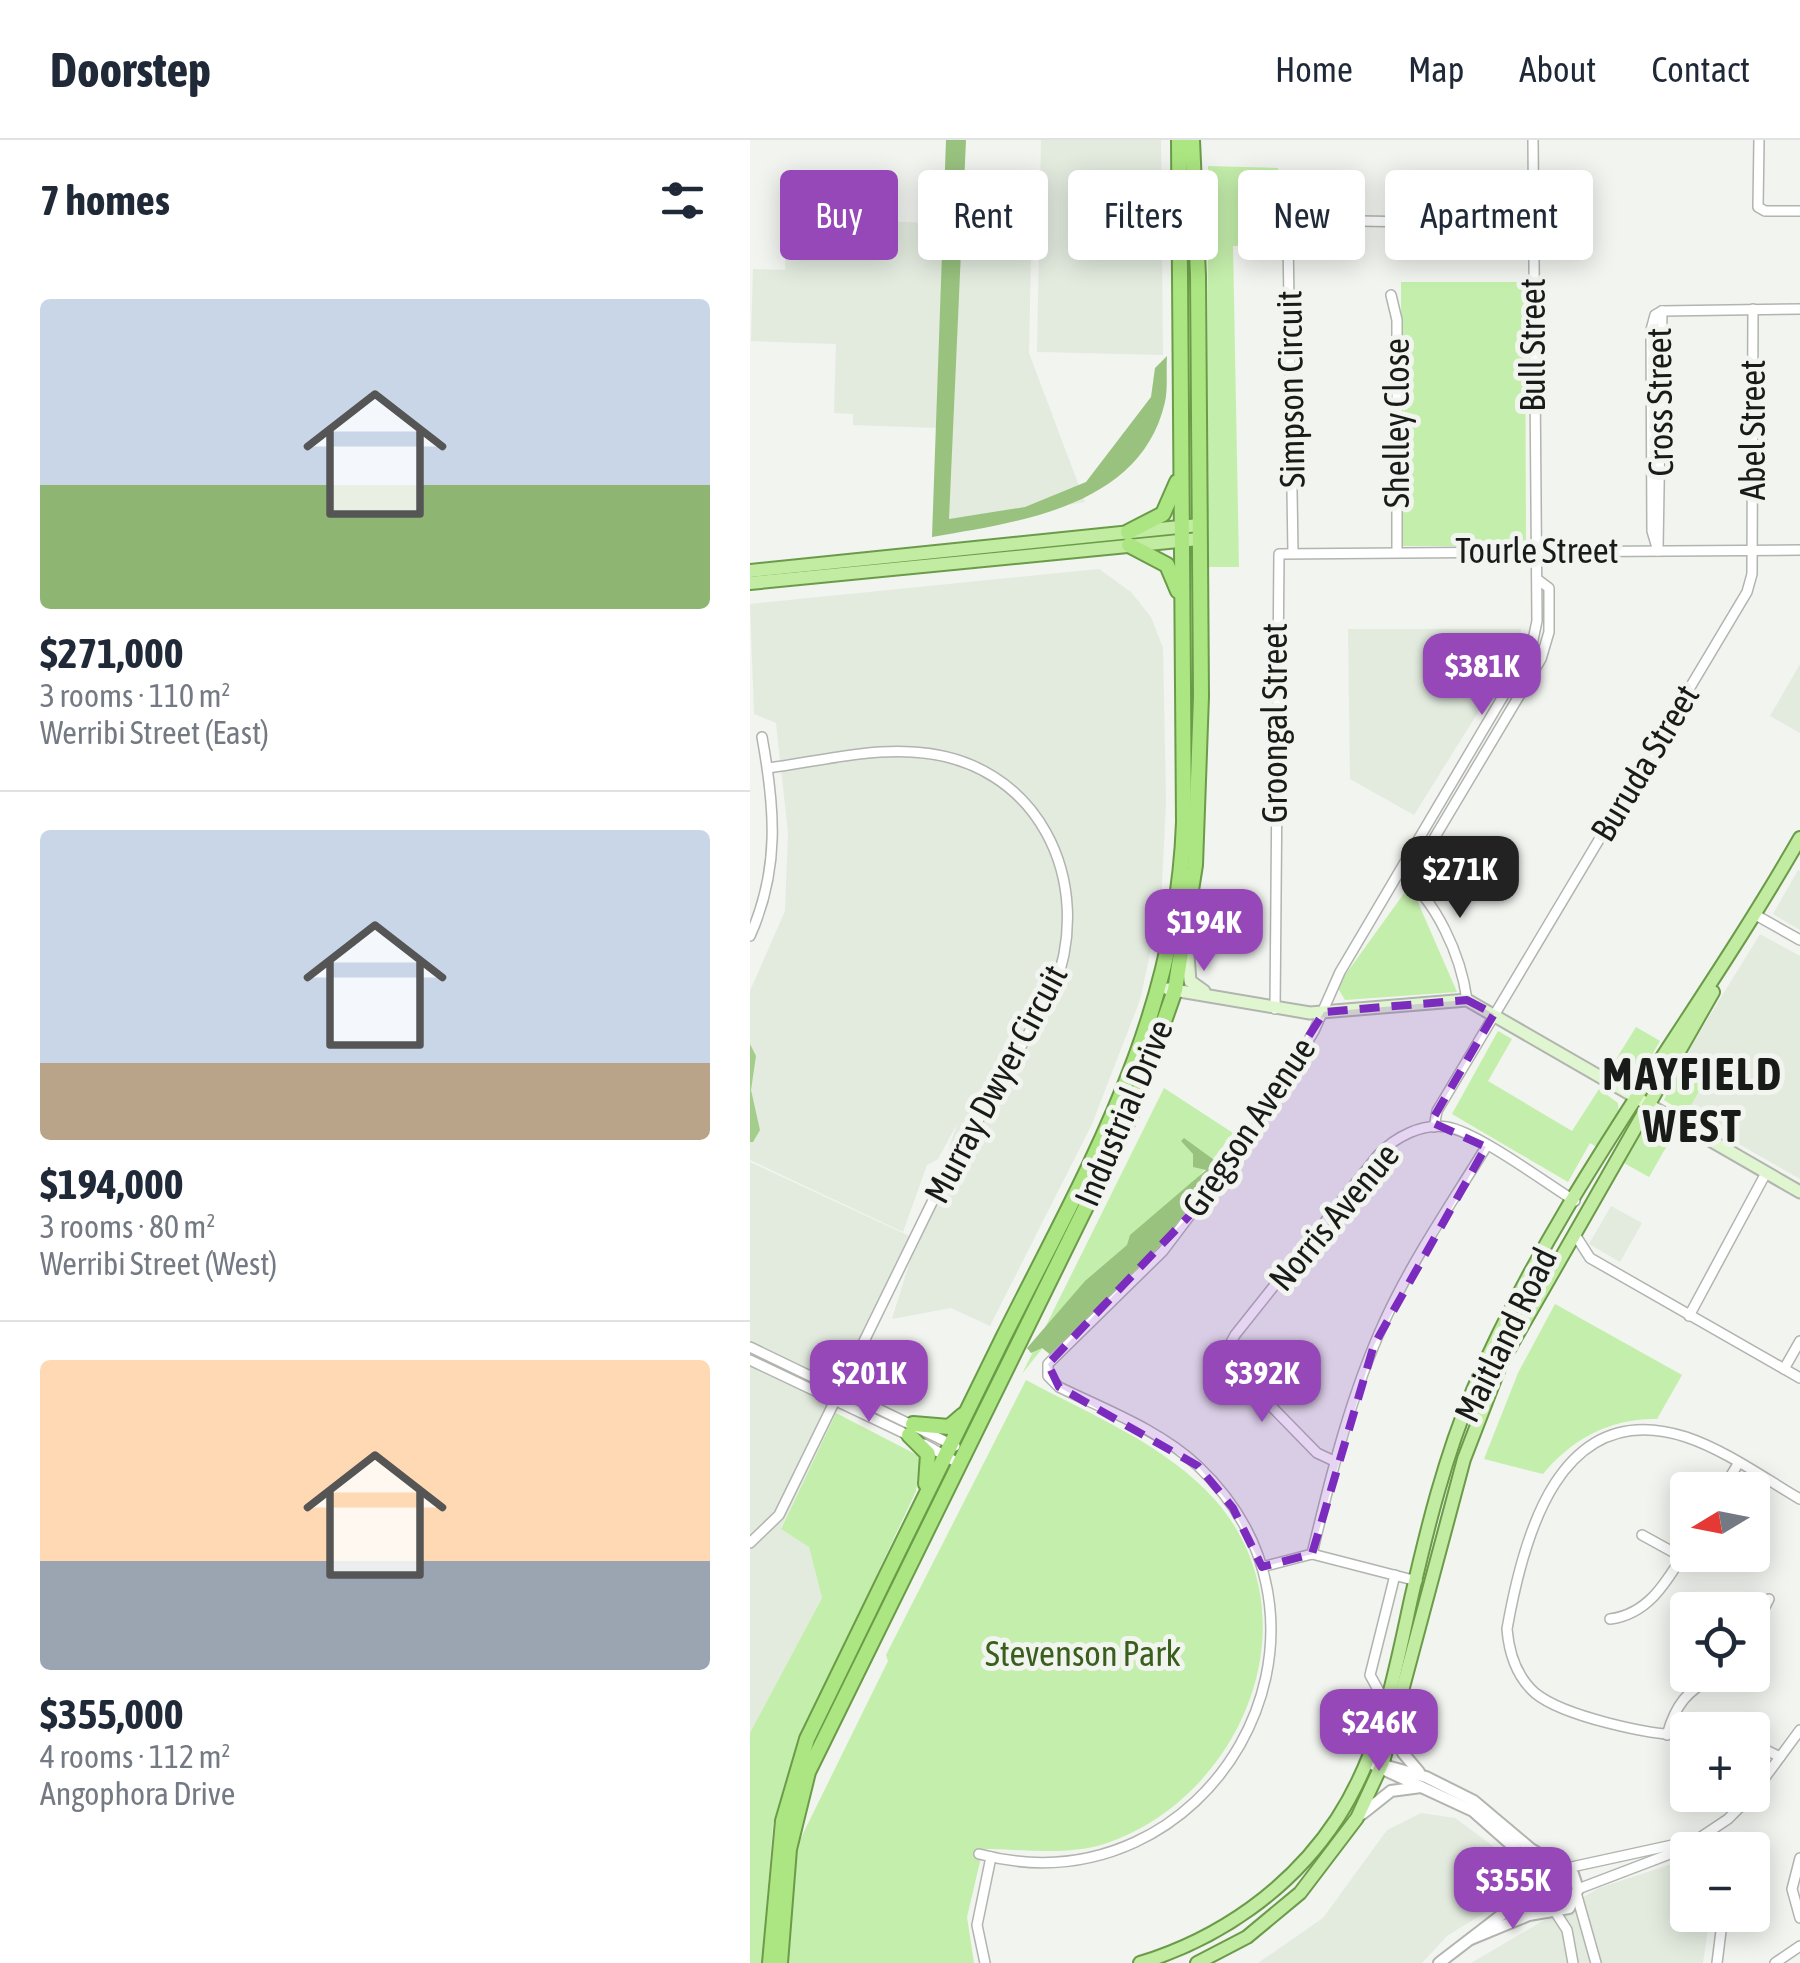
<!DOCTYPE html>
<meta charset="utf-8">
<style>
:root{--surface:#fff;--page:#f2f2f3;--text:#1f2937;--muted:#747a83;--line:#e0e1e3;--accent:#9648b9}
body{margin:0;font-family:"Asap Condensed",sans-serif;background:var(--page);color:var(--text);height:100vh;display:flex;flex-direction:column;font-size:38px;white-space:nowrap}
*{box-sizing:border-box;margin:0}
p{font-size:32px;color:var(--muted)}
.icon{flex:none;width:55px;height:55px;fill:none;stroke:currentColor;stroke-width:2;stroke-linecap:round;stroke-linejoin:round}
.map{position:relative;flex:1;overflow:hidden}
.side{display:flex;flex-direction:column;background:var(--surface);width:750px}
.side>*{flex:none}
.hud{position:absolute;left:30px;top:30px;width:870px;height:90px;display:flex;gap:20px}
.needle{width:65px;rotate:260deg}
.controls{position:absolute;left:920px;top:1332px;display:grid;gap:20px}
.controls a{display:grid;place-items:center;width:100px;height:100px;border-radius:10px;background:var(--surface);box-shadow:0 5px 25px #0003;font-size:50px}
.price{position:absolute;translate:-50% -85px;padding:0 22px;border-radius:20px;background:var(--accent);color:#fff;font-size:32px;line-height:65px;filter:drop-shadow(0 2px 5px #0008)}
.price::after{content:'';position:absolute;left:50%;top:60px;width:30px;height:22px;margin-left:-15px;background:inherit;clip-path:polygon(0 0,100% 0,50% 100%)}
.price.current{background:#222;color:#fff}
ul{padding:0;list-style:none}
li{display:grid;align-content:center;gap:20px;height:530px;padding:0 40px}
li+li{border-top:2px solid var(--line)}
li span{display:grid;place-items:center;height:310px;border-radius:10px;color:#555}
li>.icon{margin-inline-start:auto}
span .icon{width:180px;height:180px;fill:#fffc;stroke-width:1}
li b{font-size:42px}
h2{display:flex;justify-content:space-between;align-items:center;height:120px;padding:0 40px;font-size:42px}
.pill{padding:0 35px;border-radius:10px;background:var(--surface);box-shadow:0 5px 25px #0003;font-size:35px;line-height:90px}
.pill.current{background:var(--accent);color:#fff}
header{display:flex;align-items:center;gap:60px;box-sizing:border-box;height:140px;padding:0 50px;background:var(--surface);border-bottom:2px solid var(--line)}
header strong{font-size:48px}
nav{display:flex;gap:55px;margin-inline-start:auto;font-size:35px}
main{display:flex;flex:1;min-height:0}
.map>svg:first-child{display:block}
.built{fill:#e3ebdf}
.green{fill:#c4eeab}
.forest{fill:#99c27f}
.water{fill:#a3cd8a}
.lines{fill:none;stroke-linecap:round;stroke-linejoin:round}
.minor-casing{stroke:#b1b4af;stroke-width:12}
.tertiary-casing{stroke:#b1b4af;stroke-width:14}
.secondary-casing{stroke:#b1b4af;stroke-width:15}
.primary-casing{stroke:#6b9b49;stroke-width:16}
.trunk-casing{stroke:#6b9b49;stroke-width:18}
.minor{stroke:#fff;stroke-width:9}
.tertiary{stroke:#fff;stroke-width:10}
.secondary{stroke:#e0f6d0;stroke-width:11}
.primary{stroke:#c1eca1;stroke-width:12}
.trunk{stroke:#ace682;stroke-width:14}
.marked{fill:#7b2cbf;fill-opacity:0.2;stroke:#7b2cbf;stroke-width:8;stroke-dasharray:20 12;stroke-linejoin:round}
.labels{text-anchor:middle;stroke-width:10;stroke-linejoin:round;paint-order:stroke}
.street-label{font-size:35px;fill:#191b19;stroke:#f1f4ef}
.park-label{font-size:35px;fill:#3a5f1c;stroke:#f1f4ef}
.district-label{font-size:45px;font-weight:bold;letter-spacing:2.5px;fill:#191b19;stroke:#f1f4ef}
</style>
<header>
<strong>Doorstep</strong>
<nav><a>Home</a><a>Map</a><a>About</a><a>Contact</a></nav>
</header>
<main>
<section class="side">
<h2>7 homes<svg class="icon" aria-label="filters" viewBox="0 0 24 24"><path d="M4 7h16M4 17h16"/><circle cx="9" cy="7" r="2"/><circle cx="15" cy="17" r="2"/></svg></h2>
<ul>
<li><span style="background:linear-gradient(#c9d6e8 60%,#8fb573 0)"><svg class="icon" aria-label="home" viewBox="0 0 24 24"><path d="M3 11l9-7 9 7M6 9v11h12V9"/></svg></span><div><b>$271,000</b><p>3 rooms · 110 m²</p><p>Werribi Street (East)</p></div></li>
<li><span style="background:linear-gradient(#c9d6e8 75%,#b9a48a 0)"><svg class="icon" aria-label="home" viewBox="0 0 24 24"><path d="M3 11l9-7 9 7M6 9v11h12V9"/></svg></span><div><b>$194,000</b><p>3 rooms · 80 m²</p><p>Werribi Street (West)</p></div></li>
<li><span style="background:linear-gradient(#ffd9b3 65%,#9aa5b1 0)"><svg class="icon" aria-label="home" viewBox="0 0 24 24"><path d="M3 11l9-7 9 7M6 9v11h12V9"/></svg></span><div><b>$355,000</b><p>4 rooms · 112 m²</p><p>Angophora Drive</p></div></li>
</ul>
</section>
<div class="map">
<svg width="1050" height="1823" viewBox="0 0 1050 1823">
<rect width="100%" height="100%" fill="#f1f4ef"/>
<g class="built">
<path d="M291,0H411L413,215L287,212Z"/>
<path d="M37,77L177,83L178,108L281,114L279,213L335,362L186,388L188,288L103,285V274L84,273L86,204L1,201L3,129L35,130Z"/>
<path d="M349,429L381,452L401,477L413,508L416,662L411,763L390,860L342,984L240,1186L201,1168L142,1179L163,1111L31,1388L59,1407L72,1458L0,1594V1022L168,1100L207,984L188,1019L177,1025L153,1092L0,1020V851L35,771L38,693L26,583L4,574L0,464Z"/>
<path d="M598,489H771L770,505L664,675L600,639Z"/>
<path d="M1050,524V593L1020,576Z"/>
<path d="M1048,730L1050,731V790L1023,774Z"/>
<path d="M1010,794L1050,816V1039L936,974L961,932L935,916Z"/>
<path d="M861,1066L892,1083L870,1122L839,1104Z"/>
<path d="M671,1673L705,1678L755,1715L766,1739L752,1762L697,1796L672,1823H508L573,1778L637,1690Z"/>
<path d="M937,1719L938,1775H960L953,1823H721L849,1748Z"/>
</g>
<g class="green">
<path d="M458,26L528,28V105L483,106L489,427H457Z"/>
<path d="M651,142H775L776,406H652Z"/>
<path d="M663,751L707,852L595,860L588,848L593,838L655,752Z"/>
<path d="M886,887L910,901L887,941H876L860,929Z"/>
<path d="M748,891L762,899L738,941L822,991L849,949L868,963L869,977L852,1010L840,1003L818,1042L702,974Z"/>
<path d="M935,916L961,931L936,974L914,960Z"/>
<path d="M414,948L483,993C420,1079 337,1149 272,1234Z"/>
<path d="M902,983L923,995L899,1037L872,1022L891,990Z"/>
<path d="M805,1164L932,1235L907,1279C860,1278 822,1299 793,1334L734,1319L768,1233Z"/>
<path d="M276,1240C341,1275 417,1305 466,1361C568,1479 491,1659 354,1704C316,1716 272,1709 233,1709L217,1777L224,1823H38L45,1710L138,1521L136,1515Z"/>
<path d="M86,1273L171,1317L166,1351L47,1605L23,1684L12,1823H0V1593L72,1458L59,1407L31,1389Z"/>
</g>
<g class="forest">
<path d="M196,0H216L199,379L275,367L336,342L401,257L405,228L417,216C416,230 418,248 415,262C391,367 269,382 182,397Z"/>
<path d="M434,998L471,1025C431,1106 370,1158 302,1216L292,1208L281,1213L277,1208L335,1141L377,1105L380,1095L456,1030L443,1027V1014L431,1001Z"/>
</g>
<path class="water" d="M0,904L6,916L1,950L10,990L3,1002H0Z"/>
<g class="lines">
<g class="minor-casing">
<g id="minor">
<path d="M1009,0L1008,67L1015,71H1050"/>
<path d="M641,155L647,180V412"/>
<path d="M912,171L1050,169"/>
<path d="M908,408L912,171"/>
<path d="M908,411L902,391L901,190L905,175L912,171"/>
<path d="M543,413L538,99L543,87L553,80L723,83"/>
<path d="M664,708L679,707L791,519L799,492V448L787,439"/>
<path d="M650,732C686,760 711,815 717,860"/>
<path d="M1004,774L1050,800"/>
<path d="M0,796C30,729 25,668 12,597"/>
<path d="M525,869L529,414L1050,410"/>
<path d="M684,987L687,971L997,452L1002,434L1003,169"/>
<path d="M824,1093L840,1118L1050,1238"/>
<path d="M939,1176L1016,1033"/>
<path d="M0,1207L205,1306"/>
<path d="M473,1217L485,1195L628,1015C645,997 672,983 697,987C727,992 796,1043 825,1061"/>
<path d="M473,1217L567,1313L584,1321"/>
<path d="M0,1220L160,1296"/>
<path d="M1034,1229L1050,1201"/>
<path d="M174,1304L208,1323"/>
<path d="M972,1350L988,1324"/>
<path d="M892,1395L932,1417"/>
<path d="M0,1403L29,1375L189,1048L303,851C347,742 288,618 162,612C115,609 64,622 18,628"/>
<path d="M562,1414C581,1334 601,1254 635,1180C663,1119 701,1064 736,1007"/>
<path d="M512,1427L562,1414L667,1441"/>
<path d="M860,1479C900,1474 918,1439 938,1407"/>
<path d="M1002,1492L1019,1459"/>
<path d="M637,1566L620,1535L645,1435"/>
<path d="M917,1595C926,1563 937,1552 965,1535"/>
<path d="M938,1595C901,1596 813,1576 785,1553C767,1537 759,1513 757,1489C773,1398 809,1256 936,1297C975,1310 1014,1338 1050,1359"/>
<path d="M1002,1603L1030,1617"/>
<path d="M1002,1655L1050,1590"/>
<path d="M958,1694L967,1710"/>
<path d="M229,1714C459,1775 622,1491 448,1326C410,1290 356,1270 309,1247L298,1236V1224L413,1111L503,992L564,891L590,832L781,509L787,481L783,0"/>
<path d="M1050,1718L1042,1749L1050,1778"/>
<path d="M817,1728L941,1701"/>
<path d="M828,1749L933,1709L978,1679L1002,1655"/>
<path d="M827,1756L846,1823"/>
<path d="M806,1773L817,1790L823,1823"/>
<path d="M235,1823L227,1785L241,1717"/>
<path d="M967,1823L973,1775"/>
<path d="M1025,1823L1050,1806"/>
</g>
</g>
<g class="tertiary-casing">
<g id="tertiary">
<path d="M647,1580L653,1613L669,1632"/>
<path d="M619,1621L676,1637L724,1661L781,1709L823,1734L828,1749L819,1768L779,1775L721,1799"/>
<path d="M624,1625L723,1671L766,1709L780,1744"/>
<path d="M612,1674L641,1651L671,1647"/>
<path d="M797,1772L782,1759L780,1744L787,1731L807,1725"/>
<path d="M689,1823L780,1753"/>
</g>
</g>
<g class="secondary-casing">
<g id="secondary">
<path d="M437,802L440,841L454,851"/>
<path d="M418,849L560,873L717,860L1050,1052"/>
</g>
</g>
<g class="primary-casing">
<g id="primary">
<path d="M0,431L449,385"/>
<path d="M0,443L449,399"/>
<path d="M390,1823C469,1799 541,1749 587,1679C631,1611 644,1537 661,1459C677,1389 695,1316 723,1250C807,1053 944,883 1050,698"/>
<path d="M447,1823L497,1797L550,1753L607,1678L633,1622L714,1319L751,1223L963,852"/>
</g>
</g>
<g class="trunk-casing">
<g id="trunk">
<path d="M378,392L413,374L427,342"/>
<path d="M379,405L417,425L428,451"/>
<path d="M163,1284L199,1287L213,1275"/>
<path d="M159,1295L178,1314L176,1344"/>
<path d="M20,1823L33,1681L57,1599C122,1465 187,1332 253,1198C339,1026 427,880 434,682L429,0"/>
<path d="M30,1823L39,1709L58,1632L380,977L425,850L445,725L451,556L448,136L442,0"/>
</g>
</g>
<use href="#minor" class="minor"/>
<use href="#tertiary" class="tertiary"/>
<use href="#secondary" class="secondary"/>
<use href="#primary" class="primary"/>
<use href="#trunk" class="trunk"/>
</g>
<path class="marked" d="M717,860L744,874L681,982L736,1007L624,1205L562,1414L512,1427L483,1368L448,1326L309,1247L298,1224L457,1057L574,872Z"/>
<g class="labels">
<g class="street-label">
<text transform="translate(783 205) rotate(-90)" y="12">Bull Street</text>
<text transform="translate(541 249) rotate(-91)" y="12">Simpson Circuit</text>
<text transform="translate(910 262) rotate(-91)" y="12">Cross Street</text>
<text transform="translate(647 283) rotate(-90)" y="12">Shelley Close</text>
<text transform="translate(1003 290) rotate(-90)" y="12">Abel Street</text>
<text x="787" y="423">Tourle Street</text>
<text transform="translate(525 583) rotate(-90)" y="12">Groongal Street</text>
<text transform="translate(895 623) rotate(-59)" y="12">Buruda Street</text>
<text transform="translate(246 944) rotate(-62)" y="12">Murray Dwyer Circuit</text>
<text transform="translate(374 973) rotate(-67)" y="12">Industrial Drive</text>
<text transform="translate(499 987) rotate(-56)" y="12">Gregson Avenue</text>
<text transform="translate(584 1077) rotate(-50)" y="12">Norris Avenue</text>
<text transform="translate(756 1195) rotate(-64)" y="12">Maitland Road</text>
</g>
<g class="park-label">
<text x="333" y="1526">Stevenson Park</text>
</g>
<g class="district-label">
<text x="943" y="950">MAYFIELD<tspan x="943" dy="52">WEST</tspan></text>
</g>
</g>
</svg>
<div class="controls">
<a><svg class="needle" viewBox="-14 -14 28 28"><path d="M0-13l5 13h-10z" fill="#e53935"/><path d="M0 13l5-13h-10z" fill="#747a83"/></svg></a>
<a><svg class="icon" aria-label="locate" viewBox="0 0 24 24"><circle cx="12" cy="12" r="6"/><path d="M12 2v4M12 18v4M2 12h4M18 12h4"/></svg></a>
<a>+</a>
<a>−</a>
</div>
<b class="price" style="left:732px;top:578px">$381K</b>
<b class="price current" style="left:710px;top:781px">$271K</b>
<b class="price" style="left:454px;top:834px">$194K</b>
<b class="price" style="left:119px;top:1285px">$201K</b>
<b class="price" style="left:512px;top:1285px">$392K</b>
<b class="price" style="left:629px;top:1634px">$246K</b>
<b class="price" style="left:763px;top:1792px">$355K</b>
<div class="hud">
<a class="pill current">Buy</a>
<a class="pill">Rent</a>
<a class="pill">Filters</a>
<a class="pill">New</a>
<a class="pill">Apartment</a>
</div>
</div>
</main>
